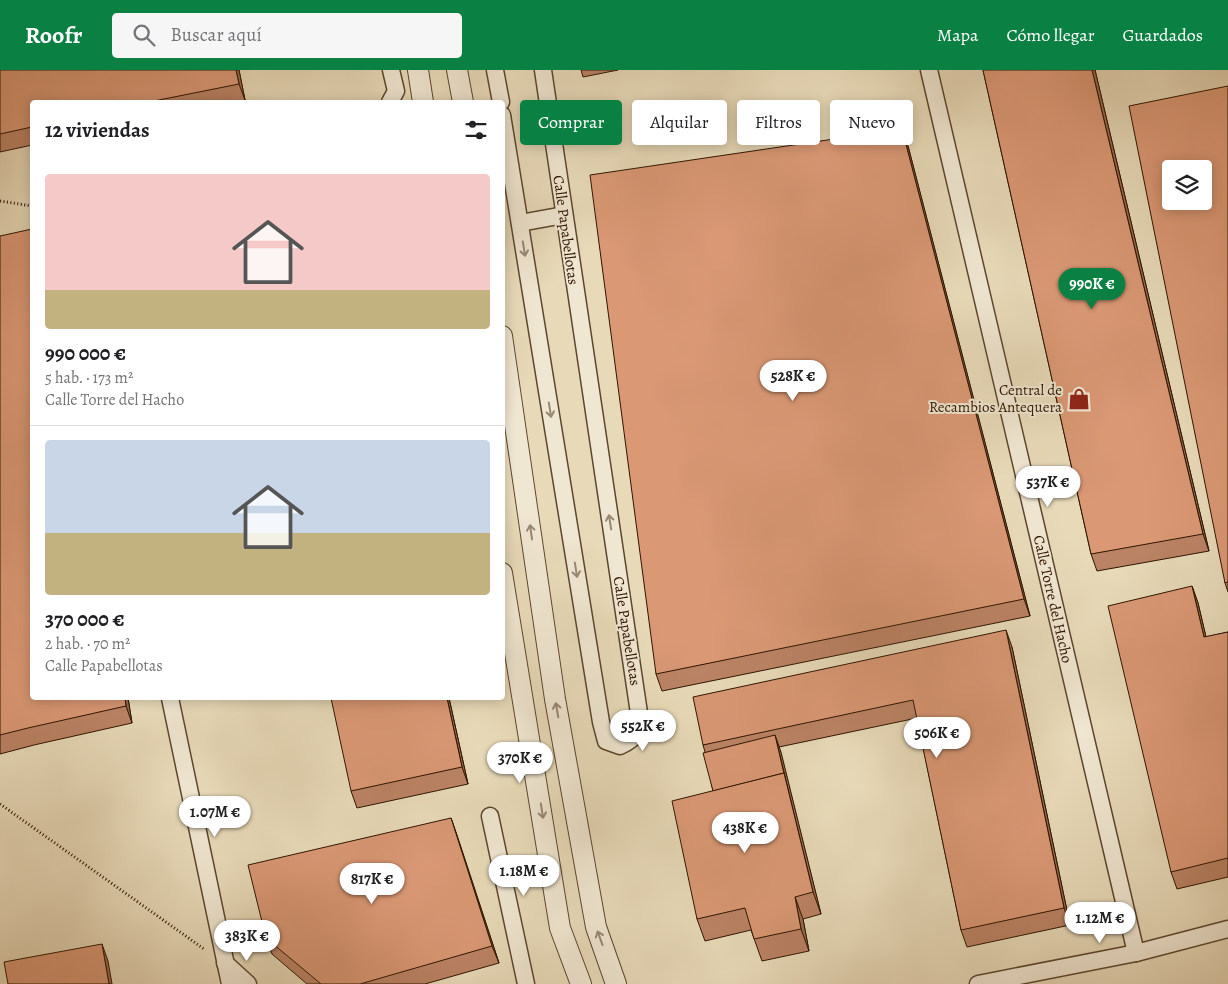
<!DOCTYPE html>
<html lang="es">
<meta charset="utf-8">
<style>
:root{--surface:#fff;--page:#f6f6f6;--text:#202124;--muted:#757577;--line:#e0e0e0;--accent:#0b8043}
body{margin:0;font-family:Alegreya,serif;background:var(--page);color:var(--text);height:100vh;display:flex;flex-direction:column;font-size:19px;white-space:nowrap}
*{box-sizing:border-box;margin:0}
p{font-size:16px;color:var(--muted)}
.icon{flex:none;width:28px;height:28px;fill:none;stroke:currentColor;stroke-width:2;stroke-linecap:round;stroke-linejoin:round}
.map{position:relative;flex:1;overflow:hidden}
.panel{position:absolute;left:30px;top:30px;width:475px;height:600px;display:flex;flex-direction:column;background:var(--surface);border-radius:5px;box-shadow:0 2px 12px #0003}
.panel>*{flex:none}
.hud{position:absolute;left:520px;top:30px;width:475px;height:45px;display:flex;gap:10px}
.controls{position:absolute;left:1162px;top:90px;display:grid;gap:10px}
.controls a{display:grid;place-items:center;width:50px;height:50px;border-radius:5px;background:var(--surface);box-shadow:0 2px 12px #0003;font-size:25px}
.price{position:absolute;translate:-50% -42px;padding:0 11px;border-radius:18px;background:#fff;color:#222;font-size:16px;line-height:32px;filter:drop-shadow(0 1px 2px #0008)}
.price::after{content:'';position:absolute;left:50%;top:30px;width:15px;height:11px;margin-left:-8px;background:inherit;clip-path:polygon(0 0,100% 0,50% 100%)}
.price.selected{background:var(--accent);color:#fff}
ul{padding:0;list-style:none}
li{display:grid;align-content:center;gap:10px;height:265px;padding:0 15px}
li+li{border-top:1px solid var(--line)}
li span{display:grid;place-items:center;height:155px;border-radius:5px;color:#555}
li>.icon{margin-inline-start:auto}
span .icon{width:90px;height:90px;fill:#fffc;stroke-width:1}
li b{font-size:21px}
h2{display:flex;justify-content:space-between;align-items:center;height:60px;padding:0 15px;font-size:21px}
.chip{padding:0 18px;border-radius:5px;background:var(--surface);box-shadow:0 2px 12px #0003;font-size:18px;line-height:45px}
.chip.selected{background:var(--accent);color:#fff}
header{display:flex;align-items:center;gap:30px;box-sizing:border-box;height:70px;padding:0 25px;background:var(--accent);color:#fff}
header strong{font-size:24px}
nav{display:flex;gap:28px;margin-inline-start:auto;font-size:18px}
.search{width:350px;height:45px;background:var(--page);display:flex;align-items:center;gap:12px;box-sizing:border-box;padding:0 18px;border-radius:5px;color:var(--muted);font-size:19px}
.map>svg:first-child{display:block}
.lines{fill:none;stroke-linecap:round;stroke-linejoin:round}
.minor-casing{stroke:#5d462e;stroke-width:19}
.tertiary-casing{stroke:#5d462e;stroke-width:22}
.path{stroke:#2f1400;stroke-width:3;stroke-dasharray:1 2.5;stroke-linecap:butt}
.minor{stroke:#f0e7d2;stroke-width:16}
.tertiary{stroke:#f0e7d2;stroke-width:20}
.wall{fill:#bb8365;stroke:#2f1400}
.shaded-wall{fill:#996a52;stroke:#2f1400}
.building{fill:#da9875;stroke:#2f1400;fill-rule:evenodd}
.oneway{stroke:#998874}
.labels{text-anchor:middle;stroke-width:4;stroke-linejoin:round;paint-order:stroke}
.street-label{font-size:15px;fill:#2f1400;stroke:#f0e7d2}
.poi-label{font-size:15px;fill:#2f1400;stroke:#f0e7d2;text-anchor:end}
</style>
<header>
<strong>Roofr</strong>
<div class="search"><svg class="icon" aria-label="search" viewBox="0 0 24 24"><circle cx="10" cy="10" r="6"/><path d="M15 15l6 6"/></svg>Buscar aquí</div>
<nav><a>Mapa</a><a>Cómo llegar</a><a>Guardados</a></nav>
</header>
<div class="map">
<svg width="1228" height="914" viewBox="0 0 1228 914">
<rect width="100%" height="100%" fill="#e8dab9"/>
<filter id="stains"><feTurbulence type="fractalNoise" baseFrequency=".004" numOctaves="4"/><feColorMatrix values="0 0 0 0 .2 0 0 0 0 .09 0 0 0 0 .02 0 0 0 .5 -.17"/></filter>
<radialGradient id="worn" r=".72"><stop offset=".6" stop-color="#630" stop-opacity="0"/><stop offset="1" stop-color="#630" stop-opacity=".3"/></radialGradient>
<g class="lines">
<g class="minor-casing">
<g id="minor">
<path d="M495,0L501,32"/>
<path d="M929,0L1136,883"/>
<path d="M390,32L396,21L391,0"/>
<path d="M502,45L601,652L606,671L620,676C637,668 641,661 639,643L543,0"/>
<path d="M520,153L564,145"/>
<path d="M170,628L230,914"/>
<path d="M490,746L526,914"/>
<path d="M225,893L248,914"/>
<path d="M978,914L1136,883L1228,859"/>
</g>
</g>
<g class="tertiary-casing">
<g id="tertiary">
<path d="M418,0L423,32"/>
<path d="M457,0L463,32"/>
<path d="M502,266L555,629L596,857L616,914"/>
<path d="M502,503L560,858L581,914"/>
</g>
</g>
<g class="path">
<path d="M0,131L32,136"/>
<path d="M0,734L204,879"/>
</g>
<use href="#minor" class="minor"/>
<use href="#tertiary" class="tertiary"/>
</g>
<g class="wall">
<path d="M0,0H239L245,30L235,32H32V75L0,82Z"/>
<path d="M581,0H618L583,7Z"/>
<path d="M983,0H1095L1209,481L1097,501L1091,484Z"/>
<path d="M1228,16V522L1225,513Z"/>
<path d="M908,76L1030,546L662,621L656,604Z"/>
<path d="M0,166L32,628H128L132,653L34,675L0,684Z"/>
<path d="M1192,516L1198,533L1206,567L1228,562V807L1177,819L1171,802Z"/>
<path d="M1012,577L1070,855L967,877L961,860L917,648L779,677L821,844L803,849L809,881L762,891L751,860L705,871L697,849L713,721L705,682L703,675Z"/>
<path d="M449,628L468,714L357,738L351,721Z"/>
<path d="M451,748L499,893L425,914H307L272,884L266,868Z"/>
</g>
<g class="shaded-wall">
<path d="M236,0H239L245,30L239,14Z"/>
<path d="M1092,0H1095L1209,481L1203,464Z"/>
<path d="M902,59L908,76L1030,546L1024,529Z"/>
<path d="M1192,516L1198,533L1210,584L1204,567Z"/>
<path d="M1006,560L1012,577L1070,855L1064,838Z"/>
<path d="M125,628H128L132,653L126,636Z"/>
<path d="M447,628H449L468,714L462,697Z"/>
<path d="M775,665L781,682L821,844L813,822Z"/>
<path d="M451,748L457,765L499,893L492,876Z"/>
<path d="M795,827L803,849L809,881L801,859Z"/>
<path d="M102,874L108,891L112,914H109Z"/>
</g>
<g class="building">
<path d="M0,0H236L239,14L149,32H32V57L0,64Z"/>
<path d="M983,0H1092L1203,464L1091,484Z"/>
<path d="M1228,16V512L1225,513L1129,36ZM1171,99H1204V131H1171Z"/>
<path d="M902,59L1024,529L656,604L590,105Z"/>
<path d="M32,159V628H125L126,636L28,658L0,665V166Z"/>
<path d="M1192,516L1204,567L1228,562V788L1171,802L1108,536Z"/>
<path d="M1006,560L1064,838L961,860L913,630L703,675L693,627Z"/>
<path d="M331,628H447L462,697L351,721Z"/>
<path d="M775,665L785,708L784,703L713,721L703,683Z"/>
<path d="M784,703L813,822L795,827L801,859L754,869L745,838L697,849L672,731Z"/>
<path d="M451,748L492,876L360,914H321L266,868L248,795Z"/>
<path d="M102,874L109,914H8L4,892Z"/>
</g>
<defs><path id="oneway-shaft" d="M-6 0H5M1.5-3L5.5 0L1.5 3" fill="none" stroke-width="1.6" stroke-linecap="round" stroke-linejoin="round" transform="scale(1.25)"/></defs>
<g class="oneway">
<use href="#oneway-shaft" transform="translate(524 179) rotate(81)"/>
<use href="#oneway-shaft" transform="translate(550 340) rotate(81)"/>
<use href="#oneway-shaft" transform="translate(610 452) rotate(-99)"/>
<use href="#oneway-shaft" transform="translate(531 462) rotate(-98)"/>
<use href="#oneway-shaft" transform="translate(576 500) rotate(81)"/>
<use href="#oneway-shaft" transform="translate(557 640) rotate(-100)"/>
<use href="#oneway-shaft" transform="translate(542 741) rotate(81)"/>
<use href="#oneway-shaft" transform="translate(600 868) rotate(-110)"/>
</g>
<defs>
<g id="shop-bare" transform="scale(1.725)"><path d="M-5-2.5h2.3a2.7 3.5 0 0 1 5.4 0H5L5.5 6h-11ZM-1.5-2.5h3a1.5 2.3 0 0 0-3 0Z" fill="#8f2418" stroke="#f0e7d2" stroke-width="2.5" paint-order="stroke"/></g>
</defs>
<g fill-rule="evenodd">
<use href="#shop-bare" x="1079" y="329"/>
</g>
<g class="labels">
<g class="street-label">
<text transform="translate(566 160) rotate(82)" y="5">Calle Papabellotas</text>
<text transform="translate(1053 529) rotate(77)" y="5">Calle Torre del Hacho</text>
<text transform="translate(627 561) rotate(81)" y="5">Calle Papabellotas</text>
</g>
<g class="poi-label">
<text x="1062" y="325">Central de<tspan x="1062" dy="17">Recambios Antequera</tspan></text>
</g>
</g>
<rect width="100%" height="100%" filter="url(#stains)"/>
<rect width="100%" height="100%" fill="url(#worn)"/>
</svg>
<div class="controls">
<a><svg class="icon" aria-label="layers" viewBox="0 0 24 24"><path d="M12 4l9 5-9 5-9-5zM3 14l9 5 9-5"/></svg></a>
</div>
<b class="price selected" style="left:1092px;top:240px">990K €</b>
<b class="price" style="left:793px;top:332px">528K €</b>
<b class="price" style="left:1048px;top:438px">537K €</b>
<b class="price" style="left:643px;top:682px">552K €</b>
<b class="price" style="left:937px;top:689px">506K €</b>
<b class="price" style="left:520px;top:714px">370K €</b>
<b class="price" style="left:215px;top:768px">1.07M €</b>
<b class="price" style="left:745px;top:784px">438K €</b>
<b class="price" style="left:524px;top:827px">1.18M €</b>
<b class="price" style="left:372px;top:835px">817K €</b>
<b class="price" style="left:1100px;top:874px">1.12M €</b>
<b class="price" style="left:247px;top:892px">383K €</b>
<div class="hud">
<a class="chip selected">Comprar</a>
<a class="chip">Alquilar</a>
<a class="chip">Filtros</a>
<a class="chip">Nuevo</a>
</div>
<section class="panel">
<h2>12 viviendas<svg class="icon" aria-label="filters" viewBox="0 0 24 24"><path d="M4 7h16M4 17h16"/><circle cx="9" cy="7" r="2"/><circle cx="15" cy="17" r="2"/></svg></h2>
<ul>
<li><span style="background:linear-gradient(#f6c9c9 75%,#c2b280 0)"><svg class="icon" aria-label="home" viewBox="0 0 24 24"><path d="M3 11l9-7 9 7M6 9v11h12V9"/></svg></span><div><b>990 000 €</b><p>5 hab. · 173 m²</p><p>Calle Torre del Hacho</p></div></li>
<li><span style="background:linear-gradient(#c9d6e8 60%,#c2b280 0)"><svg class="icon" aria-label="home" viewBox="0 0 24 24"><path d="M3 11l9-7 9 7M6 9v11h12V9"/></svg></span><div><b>370 000 €</b><p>2 hab. · 70 m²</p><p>Calle Papabellotas</p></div></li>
</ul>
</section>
</div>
